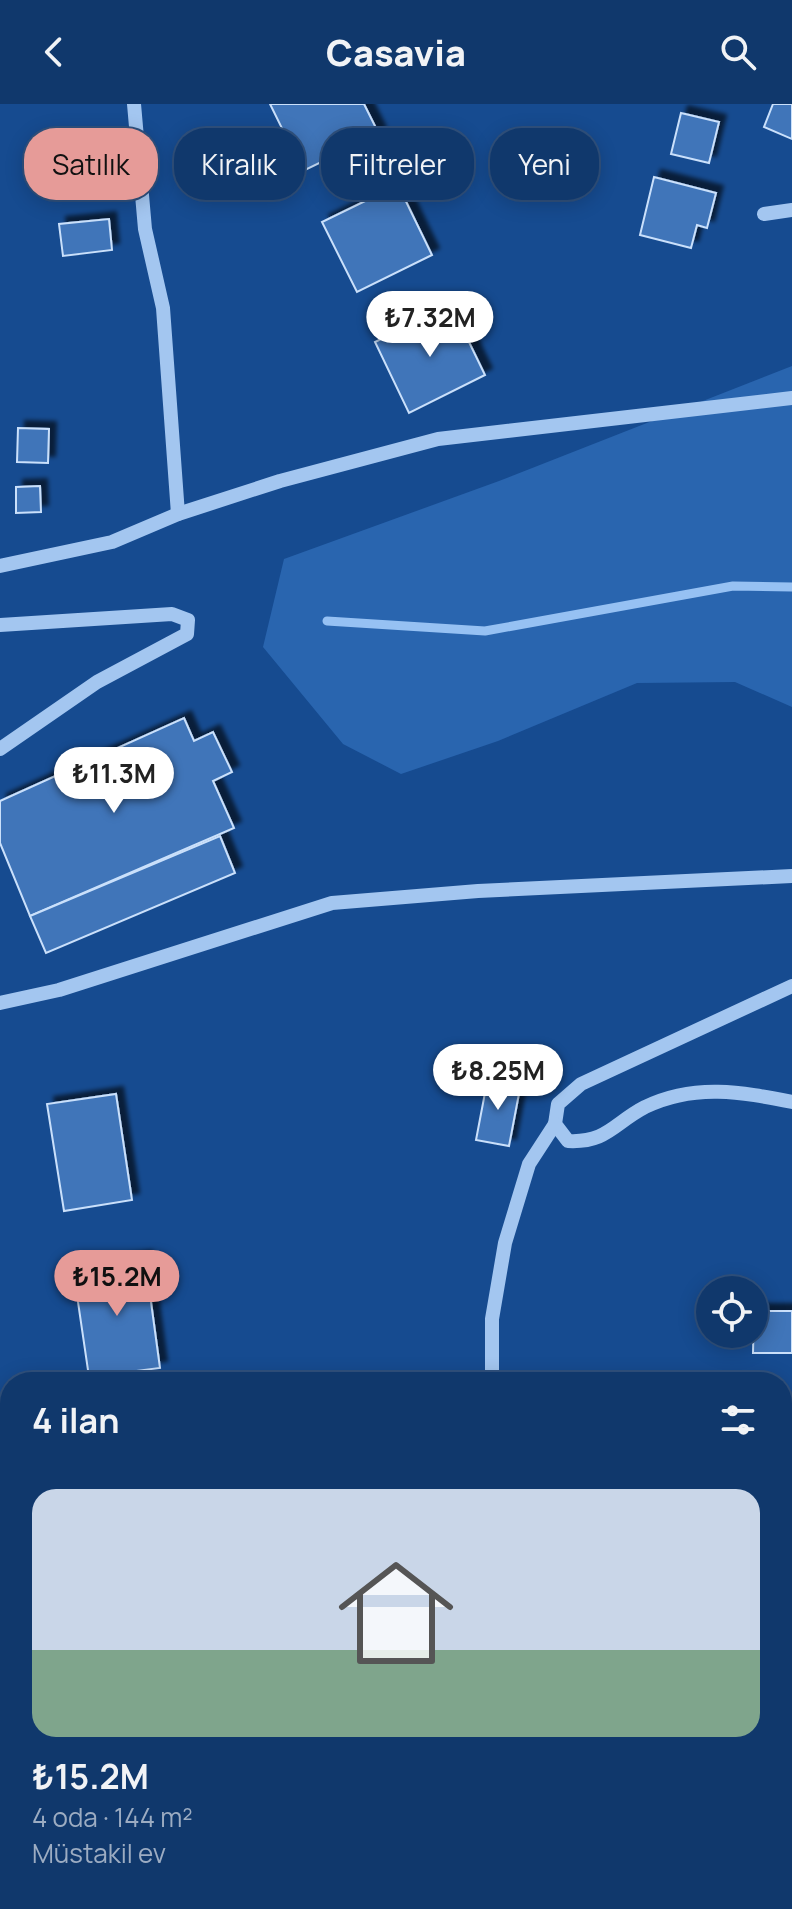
<!DOCTYPE html>
<html lang="tr">
<meta charset="utf-8">
<style>
:root{--surface:#10386c;--page:#193f72;--text:#f1f3f6;--muted:#9cacc2;--line:#30527f;--accent:#e69b98}
body{margin:0;font-family:Manrope,sans-serif;background:var(--page);color:var(--text);height:100vh;display:flex;flex-direction:column;font-size:30px;white-space:nowrap}
*{box-sizing:border-box;margin:0}
p{font-size:26px;color:var(--muted)}
.icon{flex:none;width:44px;height:44px;fill:none;stroke:currentColor;stroke-width:2;stroke-linecap:round;stroke-linejoin:round}
.map{position:relative;flex:1;overflow:hidden}
.details{position:absolute;left:0px;top:1268px;width:792px;height:538px;display:flex;flex-direction:column;background:var(--surface);border-radius:32px 32px 0 0;box-shadow:0 4px 20px #0003,0 0 0 2px var(--line)}
.details>*{flex:none}
.top-card{position:absolute;left:24px;top:24px;width:744px;height:72px;display:flex;gap:16px}
.buttons{position:absolute;left:696px;top:1172px;display:grid;gap:16px}
.buttons a{display:grid;place-items:center;width:72px;height:72px;border-radius:50%;background:var(--surface);box-shadow:0 4px 20px #0003,0 0 0 2px var(--line);font-size:40px}
.price{position:absolute;translate:-50% -68px;padding:0 18px;border-radius:28px;background:#fff;color:#222;font-size:26px;line-height:52px;filter:drop-shadow(0 2px 4px #0008)}
.price::after{content:'';position:absolute;left:50%;top:48px;width:24px;height:18px;margin-left:-12px;background:inherit;clip-path:polygon(0 0,100% 0,50% 100%)}
.price.selected{background:var(--accent);color:#111}
ul{padding:0;list-style:none}
li{display:grid;align-content:center;gap:16px;height:424px;padding:0 32px}
li+li{border-top:2px solid var(--line)}
li span{display:grid;place-items:center;height:248px;border-radius:24px;color:#555}
li>.icon{margin-inline-start:auto}
span .icon{width:144px;height:144px;fill:#fffc;stroke-width:1}
li b{font-size:34px}
h2{display:flex;justify-content:space-between;align-items:center;height:96px;padding:0 32px;font-size:34px}
.chip{padding:0 28px;border-radius:32px;background:var(--surface);box-shadow:0 4px 20px #0003,0 0 0 2px var(--line);font-size:28px;line-height:72px}
.chip.selected{background:var(--accent);color:#111}
header{display:flex;justify-content:space-between;align-items:center;height:104px;padding:0 32px;background:var(--surface);font-size:36px;font-weight:800}
.map>svg:first-child{display:block}
.green{fill:#2965af}
.lines{fill:none;stroke-linecap:round;stroke-linejoin:round}
.stream{stroke:#96c1f3;stroke-width:9}
.building{fill:#3f75b9;stroke:#cae0fb;stroke-width:2;filter:url(#shadow)}
.minor{stroke:#a3c6f0;stroke-width:14}
</style>
<header><svg class="icon" aria-label="back" viewBox="0 0 24 24"><path d="M15 5l-7 7 7 7"/></svg>Casavia<svg class="icon" aria-label="search" viewBox="0 0 24 24"><circle cx="10" cy="10" r="6"/><path d="M15 15l6 6"/></svg></header>
<div class="map">
<svg width="792" height="1805" viewBox="0 0 792 1805">
<defs>
<filter id="shadow"><feDropShadow dx="7" dy="-7" stdDeviation="2" flood-color="#0009"/></filter>
</defs>
<rect width="100%" height="100%" fill="#164b90"/>
<path class="green" d="M792,262V603L735,578L637,579L498,637L401,670L343,640L263,543L284,455L499,377Z"/>
<g class="lines">
<path class="stream" d="M327,517L485,527L733,482L792,483"/>
</g>
<g class="building">
<path d="M270,0H364L379,30L303,67Z"/>
<path d="M773,0H792V35L764,23Z"/>
<path d="M681,9L719,18L709,59L671,50Z"/>
<path d="M654,73L716,89L707,124L697,121L691,144L640,131Z"/>
<path d="M398,81L432,151L357,188L322,118Z"/>
<path d="M109,115L112,146L63,152L59,120Z"/>
<path d="M451,201L485,271L409,309L375,238Z"/>
<path d="M18,324L49,325L48,359L17,358Z"/>
<path d="M40,382L41,408L16,409V383Z"/>
<path d="M184,614L194,637L213,628L232,668L213,677L234,724L30,812L0,739V697Z"/>
<path d="M220,732L235,769L46,849L30,812Z"/>
<path d="M488,973L521,979L509,1042L476,1036Z"/>
<path d="M116,990L132,1096L64,1107L47,1000Z"/>
<path d="M145,1154L160,1264L89,1273L73,1164Z"/>
<path d="M754,1207H792V1249H753Z"/>
<path d="M10,1586V1693L0,1694V1587Z"/>
<path d="M792,1628V1747L790,1749L782,1734V1633Z"/>
<path d="M10,1745V1796H19L20,1805H0V1746Z"/>
<path d="M61,1796H139V1805H62Z"/>
<path d="M456,1796H562L567,1805H460Z"/>
<path d="M642,1796H685L668,1805H647Z"/>
</g>
<g class="lines">
<g class="minor">
<path d="M134,0L145,125L163,204L178,410"/>
<path d="M764,110L792,106"/>
<path d="M0,462L112,438L178,410L280,377L438,335L792,294"/>
<path d="M0,521L172,510L188,516L187,530L97,578L0,645"/>
<path d="M792,882L581,980L558,1000L555,1020L568,1037C607,1039 614,1019 645,1003C695,979 741,988 792,998"/>
<path d="M0,899L59,886L332,799L478,787L792,772"/>
<path d="M492,1278V1215L505,1139L529,1060L555,1020"/>
</g>
</g>
</svg>
<div class="buttons">
<a><svg class="icon" aria-label="locate" viewBox="0 0 24 24"><circle cx="12" cy="12" r="6"/><path d="M12 2v4M12 18v4M2 12h4M18 12h4"/></svg></a>
</div>
<b class="price" style="left:430px;top:255px">₺7.32M</b>
<b class="price" style="left:114px;top:711px">₺11.3M</b>
<b class="price" style="left:498px;top:1008px">₺8.25M</b>
<b class="price selected" style="left:117px;top:1214px">₺15.2M</b>
<div class="top-card">
<a class="chip selected">Satılık</a>
<a class="chip">Kiralık</a>
<a class="chip">Filtreler</a>
<a class="chip">Yeni</a>
</div>
<section class="details">
<h2>4 ilan<svg class="icon" aria-label="filters" viewBox="0 0 24 24"><path d="M4 7h16M4 17h16"/><circle cx="9" cy="7" r="2"/><circle cx="15" cy="17" r="2"/></svg></h2>
<ul>
<li><span style="background:linear-gradient(#c9d6e8 65%,#7fa58c 0)"><svg class="icon" aria-label="home" viewBox="0 0 24 24"><path d="M3 11l9-7 9 7M6 9v11h12V9"/></svg></span><div><b>₺15.2M</b><p>4 oda · 144 m²</p><p>Müstakil ev</p></div></li>
</ul>
</section>
</div>
